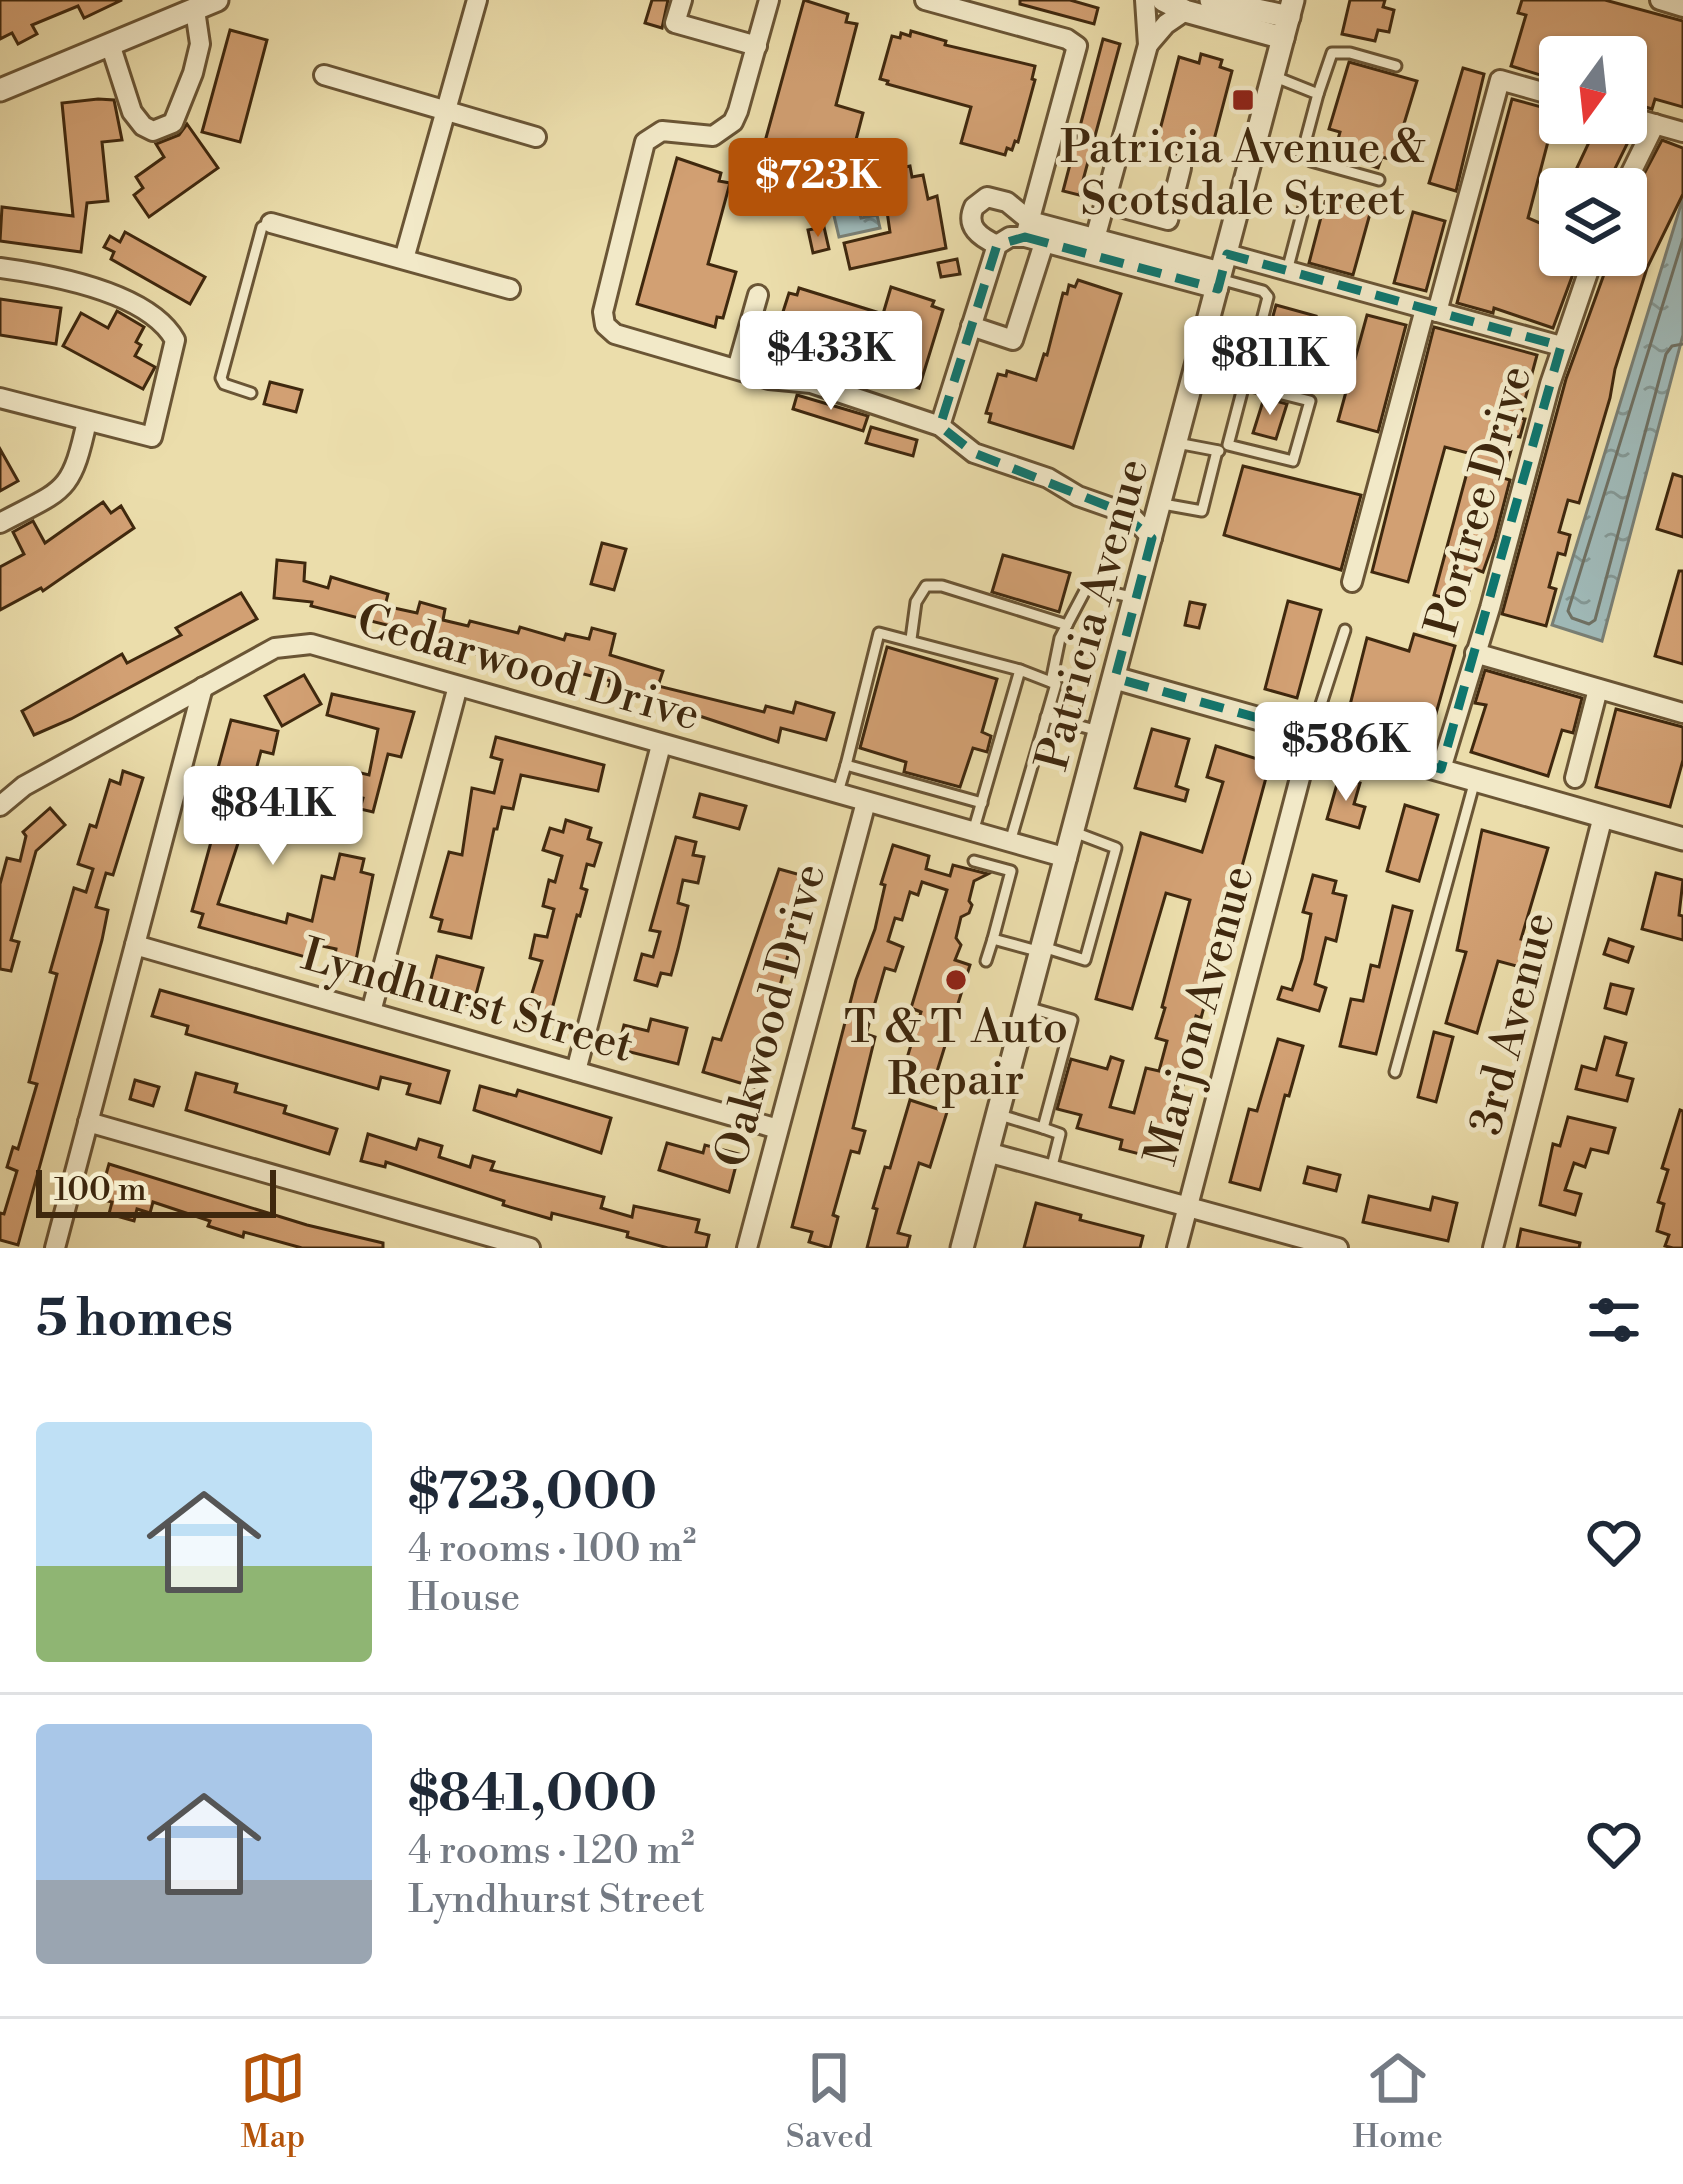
<!DOCTYPE html>
<meta charset="utf-8">
<style>
:root{--surface:#fff;--page:#f6f6f7;--text:#1f2937;--muted:#747a83;--line:#e0e1e3;--accent:#b45309}
body{margin:0;font-family:"Libre Bodoni",serif;background:var(--page);color:var(--text);height:100vh;display:flex;flex-direction:column;font-size:45px;white-space:nowrap}
*{box-sizing:border-box;margin:0}
p{font-size:39px;color:var(--muted)}
.icon{flex:none;width:66px;height:66px;fill:none;stroke:currentColor;stroke-width:2;stroke-linecap:round;stroke-linejoin:round}
.map{position:relative;height:1248px;overflow:hidden}
.panel{display:flex;flex-direction:column;background:var(--surface);flex:1}
.panel>*{flex:none}
.needle{width:78px;rotate:195deg}
.buttons{position:absolute;left:1539px;top:36px;display:grid;gap:24px}
.buttons a{display:grid;place-items:center;width:108px;height:108px;border-radius:12px;background:var(--surface);box-shadow:0 3px 9px #0004;font-size:60px}
.scale{position:absolute;left:36px;bottom:30px;width:240px;box-sizing:border-box;padding-left:12px;border:6px solid #3f280e;border-top:0;font-size:33px;line-height:42px;white-space:nowrap;color:#3f280e;-webkit-text-stroke:9px #f2e9c8;paint-order:stroke}
.price{position:absolute;translate:-50% -102px;padding:0 27px;border-radius:12px;background:#fff;color:#222;font-size:39px;line-height:78px;filter:drop-shadow(0 3px 6px #0008)}
.price::after{content:'';position:absolute;left:50%;top:72px;width:36px;height:27px;margin-left:-18px;background:inherit;clip-path:polygon(0 0,100% 0,50% 100%)}
.price.current{background:var(--accent);color:#fff}
ul{padding:0;list-style:none}
li{display:flex;align-items:center;gap:36px;height:300px;padding:0 36px}
li+li{border-top:3px solid var(--line)}
li span{display:grid;place-items:center;flex:none;width:336px;height:240px;border-radius:12px;color:#555}
li>.icon{margin-inline-start:auto}
span .icon{width:144px;height:144px;fill:#fffc;stroke-width:1}
li b{font-size:51px}
h2{display:flex;justify-content:space-between;align-items:center;height:144px;padding:0 36px;font-size:51px}
.tabs{display:flex;justify-content:space-around;align-items:center;height:168px;border-top:3px solid var(--line);background:var(--surface);font-size:33px;color:var(--muted)}
.tabs a{display:grid;justify-items:center;gap:6px}
.tabs .current{color:var(--accent)}
.map>svg:first-child{display:block}
.water{fill:url(#water-ripples);stroke:#797e73;stroke-width:3}
.lines{fill:none;stroke-linecap:round;stroke-linejoin:round}
.shore{stroke:#6f7062;stroke-width:3}
.building{fill:#d2a073;stroke:#3f280e;stroke-width:3}
.service-casing{stroke:#6a5535;stroke-width:15}
.minor-casing{stroke:#6a5535;stroke-width:24}
.tertiary-casing{stroke:#6a5535;stroke-width:27}
.service{stroke:#f2e9c8;stroke-width:9}
.minor{stroke:#f2e9c8;stroke-width:18}
.tertiary{stroke:#f2e9c8;stroke-width:21}
.marked{fill:none;stroke:#0f766e;stroke-width:9;stroke-dasharray:24 15;stroke-linejoin:round}
.poi-dot{fill:#8f2418;stroke:#f2e9c8;stroke-width:4.5}
.labels{text-anchor:middle;stroke-width:10;stroke-linejoin:round;paint-order:stroke}
.poi-label{font-size:45px;fill:#3f280e;stroke:#f2e9c8}
.street-label{font-size:45px;fill:#3f280e;stroke:#f2e9c8}
</style>
<div class="map">
<svg width="1683" height="1248" viewBox="0 0 1683 1248">
<defs>
<pattern id="water-ripples" width="26" height="14" patternUnits="userSpaceOnUse" patternTransform="scale(3)"><rect width="26" height="14" fill="#9fb8b6"/><path d="M2 4q2-2 4 0t4 0M15 11q2-2 4 0t4 0" fill="none" stroke="#839692"/></pattern>
</defs>
<rect width="100%" height="100%" fill="#ebddab"/>
<filter id="stains"><feTurbulence type="fractalNoise" baseFrequency=".00167" numOctaves="4"/><feColorMatrix values="0 0 0 0 .2 0 0 0 0 .09 0 0 0 0 .02 0 0 0 .5 -.17"/></filter>
<radialGradient id="worn" r=".72"><stop offset=".6" stop-color="#630" stop-opacity="0"/><stop offset="1" stop-color="#630" stop-opacity=".3"/></radialGradient>
<g class="water">
<path d="M1683,198V335L1602,641L1552,625Z"/>
<path d="M844,200L847,211L858,209L861,218L877,215L880,228L839,237L831,203Z"/>
</g>
<g class="lines">
<path class="shore" d="M1683,239L1568,611L1572,618L1589,624L1595,620L1666,354L1672,346L1683,344"/>
</g>
<g class="building">
<path d="M0,0H122L84,18L78,6L32,25L37,34L18,44L12,33L0,39Z"/>
<path d="M652,0H668L662,28L645,23Z"/>
<path d="M804,0L848,14L846,22L857,24L836,105L863,113L851,159L845,158L842,169L764,145Z"/>
<path d="M1020,0H1070L1098,8L1094,24L1020,4Z"/>
<path d="M1350,0H1385L1383,7L1394,10L1389,32L1378,30L1375,41L1342,34Z"/>
<path d="M1522,0H1605L1683,21V107L1655,99L1652,109L1626,101V57H1560V81L1511,66L1526,15L1518,13Z"/>
<path d="M230,30L267,40L240,142L202,132Z"/>
<path d="M911,31L946,41L945,45L1035,66L1032,79L1035,80L1018,142L1015,141L1012,150L1007,148L1005,155L961,143L971,107L887,84L888,81L880,79L892,36L900,38L901,33L910,36Z"/>
<path d="M1103,39L1120,44L1079,195L1063,191Z"/>
<path d="M1201,54L1222,60L1220,67L1232,71L1209,159L1198,156L1196,163L1185,155L1170,156L1172,149L1156,145L1179,57L1199,63Z"/>
<path d="M1349,62L1417,81L1393,160L1382,157L1378,168L1356,161L1359,150L1337,143L1340,132L1329,129Z"/>
<path d="M1463,68L1484,74L1456,191L1429,183Z"/>
<path d="M98,99L114,100L122,140L102,142L108,201L87,203L81,252L0,241L2,207L73,216L62,103Z"/>
<path d="M1512,99L1556,111L1528,218L1549,227L1560,203V255H1580L1553,328L1494,308L1493,313L1457,303Z"/>
<path d="M1598,123L1630,138L1605,189H1567Z"/>
<path d="M187,124L218,168L149,217L134,195L143,188L136,177L164,157L156,144L179,135Z"/>
<path d="M1662,140L1683,148V194L1647,268L1615,369L1610,398L1579,503L1568,500L1559,532L1570,535L1565,555L1558,553L1549,587L1556,589L1546,626L1502,614L1566,379L1611,255L1626,261V208Z"/>
<path d="M677,158L721,173L719,181L730,183L708,264L736,272L723,318L717,317L715,327L637,304Z"/>
<path d="M910,166L912,177L923,175L928,199L937,196L946,248L850,269L844,243L890,232L883,184L894,182L891,170Z"/>
<path d="M1326,198L1371,210L1353,275L1309,263Z"/>
<path d="M1413,212L1445,221L1426,291L1394,283Z"/>
<path d="M824,227L829,249L813,253L808,230Z"/>
<path d="M125,232L205,277L190,304L111,259L114,252L104,247L110,236L120,242Z"/>
<path d="M957,259L960,274L941,277L938,263Z"/>
<path d="M1078,280L1121,294L1073,448L989,422L991,414L986,413L998,374L1006,376L1007,371L1036,380L1044,354L1047,355L1063,293L1067,294L1069,285L1075,287Z"/>
<path d="M891,287L934,301L932,306L943,310L919,388L773,343L789,293L797,295L799,288L883,314Z"/>
<path d="M0,299L61,308L56,344L0,335Z"/>
<path d="M1276,305L1316,316L1299,378L1259,367Z"/>
<path d="M117,311L144,327L136,342L141,345L135,356L155,367L143,389L63,346L81,313L108,328Z"/>
<path d="M1367,315L1406,325L1378,432L1338,421Z"/>
<path d="M1434,327L1537,355L1520,418L1525,419L1520,437L1515,436L1503,478L1510,480L1495,538L1483,572L1475,569L1465,604L1434,595L1472,454L1445,447L1408,582L1372,572Z"/>
<path d="M270,382L302,390L296,412L264,404Z"/>
<path d="M797,395L868,416L863,431L793,409Z"/>
<path d="M1264,398L1287,404L1276,439L1253,433Z"/>
<path d="M871,427L917,440L913,456L866,443Z"/>
<path d="M0,449L18,481L0,491Z"/>
<path d="M1243,466L1361,495L1341,570L1224,535Z"/>
<path d="M1673,474L1683,477V537L1657,529Z"/>
<path d="M103,502L111,513L121,506L134,528L43,591L41,588L0,610V567L24,554L13,532L33,521L45,543Z"/>
<path d="M602,543L626,549L614,590L591,584Z"/>
<path d="M1003,555L1070,573L1059,612L992,592Z"/>
<path d="M277,560L305,563L304,581L328,588L331,577L354,584L388,594L385,606L417,613L420,602L445,609L443,620L468,626L470,621L518,633L520,627L564,640L566,634L589,639L592,628L615,634L610,655L663,671L658,686L764,712L766,706L793,713L796,702L834,713L826,740L781,728L778,742L609,686L611,681L580,673L578,684L554,679L555,675L398,633L399,628L311,606L312,602L274,598Z"/>
<path d="M1679,571H1683V664L1655,656Z"/>
<path d="M241,593L257,619L71,719L34,735L22,711L122,654L127,663L181,635L176,628Z"/>
<path d="M1288,601L1321,610L1297,698L1265,689Z"/>
<path d="M1190,602L1205,605L1199,628L1185,625Z"/>
<path d="M1414,634L1455,646L1430,735L1348,713L1367,638L1409,651Z"/>
<path d="M887,647L997,679L982,732L991,736L987,752L973,748L960,787L904,772L906,762L860,748Z"/>
<path d="M1485,670L1582,698L1573,733L1562,730L1548,776L1471,752L1486,705L1475,703Z"/>
<path d="M304,675L321,704L282,726L265,696Z"/>
<path d="M332,694L414,712L401,757L388,754L373,812L360,809L363,798L351,795L357,772L369,775L378,729L327,715Z"/>
<path d="M1616,709L1683,727V760L1670,807L1596,787Z"/>
<path d="M231,720L278,731L273,754L261,751L250,793L237,791L227,834L240,837L218,904L286,923L288,914L312,921L322,876L334,879L340,854L364,859L361,872L373,875L355,965L334,961L336,949L313,944L309,958L199,927L203,914L192,911L211,842L199,838Z"/>
<path d="M1152,729L1189,739L1176,786L1188,790L1185,801L1135,788Z"/>
<path d="M496,737L604,765L598,791L521,775L513,809L502,807L497,829H494L471,938L439,931L442,920L431,917L449,852L462,855L472,788L494,793L502,760L491,757Z"/>
<path d="M1216,746L1270,763L1201,1018L1196,1016L1179,1077L1185,1078L1163,1160L1120,1149L1122,1140L1077,1128L1081,1115L1057,1109L1071,1059L1107,1069L1111,1057L1123,1061L1110,1107L1134,1113L1146,1068L1159,1071L1167,1041L1156,1038L1165,1008L1162,1007L1190,900L1166,893L1132,1009L1096,999L1141,833L1202,852L1223,782L1207,777Z"/>
<path d="M123,771L143,778L113,875L106,873L96,907L108,910L102,940L18,1245L0,1240V1213L4,1214L17,1171L7,1167L13,1147L18,1149L37,1084L29,1082L57,974L50,972L74,888L86,892L93,869L78,864L90,825L96,827L110,780L120,784Z"/>
<path d="M1339,777L1360,783L1354,804L1365,807L1359,828L1327,819Z"/>
<path d="M700,794L746,806L739,829L694,817Z"/>
<path d="M1405,805L1438,815L1419,881L1387,871Z"/>
<path d="M50,808L65,825L36,851L11,940L19,942L11,971L0,969V884L7,858L20,861L26,836L23,832Z"/>
<path d="M566,820L591,828L588,839L601,843L594,866L587,864L581,888L587,890L580,916L577,915L547,1028L523,1022L542,961L530,958L535,935L547,937L554,909L543,906L549,880L555,882L562,856L543,850L550,828L563,832Z"/>
<path d="M1482,830L1548,848L1521,939L1527,940L1520,967L1498,961L1477,1033L1446,1023L1466,952L1457,950Z"/>
<path d="M676,837L696,842L693,855L704,857L698,883L683,880L678,903L688,906L678,949L671,975L661,973L657,986L635,980L642,954L653,957L660,932L650,930Z"/>
<path d="M893,845L929,856L926,869L950,876L953,865L988,874L974,881L969,901L972,905L969,913L961,917L956,938L961,945L955,960L970,965L935,1078L904,1068L921,1012L911,1008L947,890L922,882L918,895L910,892L902,920L895,918L888,941L903,947L895,971L885,968L866,1034L875,1037L853,1128L865,1131L859,1153L851,1151L833,1215L838,1217L830,1248L809,1242L812,1232L792,1227L856,980L875,929L885,885L881,884Z"/>
<path d="M779,869L808,877L754,1087L703,1072L713,1038L721,1040Z"/>
<path d="M1656,873L1683,880L1679,915L1683,916V940L1642,929Z"/>
<path d="M1313,875L1336,881L1333,893L1346,896L1336,941L1326,938L1315,984L1326,988L1319,1011L1278,999L1282,987L1292,990L1302,959L1311,914L1303,912Z"/>
<path d="M1393,906L1412,911L1376,1054L1340,1046L1351,999L1363,1001L1371,965L1379,967Z"/>
<path d="M1609,939L1633,947L1628,962L1604,954Z"/>
<path d="M437,956L483,968L473,1006L427,994Z"/>
<path d="M1611,984L1633,989L1626,1014L1605,1008Z"/>
<path d="M160,990L449,1071L440,1103L407,1094L410,1084L381,1077L378,1089L186,1034L188,1026L152,1016Z"/>
<path d="M651,1019L687,1028L678,1064L618,1049L624,1025L648,1031Z"/>
<path d="M1434,1032L1453,1037L1436,1102L1418,1097Z"/>
<path d="M1605,1037L1626,1043L1617,1075L1633,1079L1627,1101L1576,1089L1582,1066L1596,1070Z"/>
<path d="M1278,1039L1303,1046L1289,1096L1285,1095L1260,1190L1230,1182L1249,1109L1257,1111Z"/>
<path d="M196,1073L237,1084L235,1092L286,1106L284,1113L337,1129L329,1154L186,1110Z"/>
<path d="M135,1080L159,1087L153,1106L130,1099Z"/>
<path d="M480,1086L516,1096L518,1090L611,1118L601,1153L474,1110Z"/>
<path d="M910,1100L947,1112L930,1167L919,1163L898,1233L910,1236L907,1248H867L877,1209L873,1208L885,1167L890,1168Z"/>
<path d="M1680,1110L1683,1111V1248H1673L1665,1246L1669,1235L1657,1231L1664,1204L1658,1202L1668,1170L1662,1168Z"/>
<path d="M1568,1117L1615,1128L1608,1153L1591,1149L1585,1167L1574,1163L1565,1190L1581,1194L1575,1215L1540,1205L1553,1144L1560,1146Z"/>
<path d="M368,1134L416,1149L419,1139L442,1146L439,1157L470,1167L473,1156L494,1162L491,1170L604,1197L601,1208L632,1217L634,1206L699,1220L696,1232L709,1235L706,1248H668L627,1237L628,1232L552,1213L551,1219L503,1205L504,1201L386,1162L385,1167L361,1161Z"/>
<path d="M667,1143L703,1153L705,1145L739,1154L729,1192L659,1170Z"/>
<path d="M109,1164L307,1225L383,1243V1248H302L244,1232L243,1237L208,1226L210,1221L153,1202L150,1213L137,1209L134,1221L109,1214L112,1202L99,1199Z"/>
<path d="M1308,1167L1340,1175L1336,1191L1304,1183Z"/>
<path d="M1369,1196L1430,1210L1433,1197L1457,1203L1448,1241L1363,1222Z"/>
<path d="M1036,1203L1081,1215L1080,1220L1143,1236L1140,1248H1024Z"/>
<path d="M1521,1229L1580,1243L1579,1248H1517Z"/>
</g>
<g class="lines">
<g class="service-casing">
<g id="service">
<path d="M1273,76L1318,94L1302,154L1311,161L1379,180"/>
<path d="M1318,94L1332,53H1350L1396,66"/>
<path d="M1287,271L1306,199"/>
<path d="M1199,359L1241,368L1250,367L1268,297L1263,291L1223,280"/>
<path d="M1196,372L1310,401L1293,461L1228,445L1244,384"/>
<path d="M251,393L224,384L221,378L262,227L271,223"/>
<path d="M1177,443L1219,451"/>
<path d="M1163,504L1202,511L1217,451"/>
<path d="M911,639L916,602L926,586H942L1067,625"/>
<path d="M1051,682L1060,638L1087,587L1131,597"/>
<path d="M1046,717L1099,731"/>
<path d="M1312,732L1345,630"/>
<path d="M846,765L879,633L1020,670"/>
<path d="M838,792L846,765L982,803"/>
<path d="M973,832L1020,670L1056,684L1010,842"/>
<path d="M974,861L1011,871L993,939L1041,952"/>
<path d="M1043,947L1085,960L1116,848L1074,832"/>
<path d="M986,961L993,939"/>
<path d="M1395,1072L1474,784"/>
<path d="M1000,1115L1043,1128L1072,1020L1027,1007"/>
<path d="M1043,1128L1060,1134L1051,1170"/>
</g>
</g>
<g class="minor-casing">
<g id="minor">
<path d="M682,0L675,23L757,46"/>
<path d="M769,0L738,111L733,122L713,136L662,131L645,142L603,312L605,325L615,334L769,379L811,383L940,426L974,453L1048,478L1078,496L1115,509L1134,519L1152,538"/>
<path d="M925,0L1067,39L1077,46L1025,237"/>
<path d="M1660,0L1683,7"/>
<path d="M1148,45L1166,24L1185,11"/>
<path d="M111,47L132,112L143,126L153,131L173,123L193,73L200,44L195,10"/>
<path d="M324,75L536,137"/>
<path d="M1626,116L1683,132"/>
<path d="M1623,189L1655,124"/>
<path d="M1105,203L1168,220L1181,168"/>
<path d="M271,223L510,289"/>
<path d="M997,245C980,237 965,227 974,207L987,197L1007,202L1030,221L1222,272"/>
<path d="M1093,246L1148,45L1145,0"/>
<path d="M1227,254L1561,346"/>
<path d="M404,259L477,0"/>
<path d="M0,268C51,275 148,292 175,340L152,437L0,398"/>
<path d="M1437,312L1500,80L1560,97"/>
<path d="M971,326L1013,340L1044,243"/>
<path d="M737,369L758,295"/>
<path d="M940,426L997,245L1010,237H1025L1218,289"/>
<path d="M0,523C64,489 71,495 87,421"/>
<path d="M1352,582L1425,309"/>
<path d="M1475,653L1683,713"/>
<path d="M1441,769L1490,608L1550,384L1594,255"/>
<path d="M1575,778L1598,689"/>
<path d="M0,806L24,786L275,648L311,644L1067,858"/>
<path d="M135,945L778,1129"/>
<path d="M371,1012L458,686"/>
<path d="M576,1071L661,745"/>
<path d="M88,1122L530,1248"/>
<path d="M987,1152L1338,1248"/>
<path d="M55,1248L203,687"/>
<path d="M747,1248L866,802"/>
<path d="M1177,1248L1312,732"/>
<path d="M1493,1248L1603,816"/>
</g>
</g>
<g class="tertiary-casing">
<g id="tertiary">
<path d="M1163,0L1185,11L1283,38"/>
<path d="M1211,0L1289,17"/>
<path d="M0,90L217,0"/>
<path d="M1115,678L1683,839"/>
<path d="M962,1248L1293,0"/>
</g>
</g>
<use href="#service" class="service"/>
<use href="#minor" class="minor"/>
<use href="#tertiary" class="tertiary"/>
</g>
<path class="marked" d="M1025,237L1218,289L1227,254L1561,346L1441,769L1115,678L1152,538L1115,509L974,453L940,426L997,245Z"/>
<g class="poi-dot">
<rect x="1231" y="88" width="24" height="24" rx="6"/>
<circle cx="956" cy="980" r="12"/>
</g>
<g class="labels">
<g class="poi-label">
<text x="1243" y="162">Patricia Avenue &amp;<tspan x="1243" dy="52">Scotsdale Street</tspan></text>
<text x="956" y="1042">T &amp; T Auto<tspan x="956" dy="52">Repair</tspan></text>
</g>
<g class="street-label">
<text transform="translate(1477 500) rotate(-74)" y="16">Portree Drive</text>
<text transform="translate(1091 614) rotate(-75)" y="16">Patricia Avenue</text>
<text transform="translate(529 666) rotate(16)" y="16">Cedarwood Drive</text>
<text transform="translate(468 999) rotate(16)" y="16">Lyndhurst Street</text>
<text transform="translate(769 1015) rotate(-75)" y="16">Oakwood Drive</text>
<text transform="translate(1198 1015) rotate(-75)" y="16">Marjon Avenue</text>
<text transform="translate(1511 1023) rotate(-76)" y="16">3rd Avenue</text>
</g>
</g>
<rect width="100%" height="100%" filter="url(#stains)"/>
<rect width="100%" height="100%" fill="url(#worn)"/>
</svg>
<div class="buttons">
<a><svg class="needle" viewBox="-14 -14 28 28"><path d="M0-13l5 13h-10z" fill="#e53935"/><path d="M0 13l5-13h-10z" fill="#747a83"/></svg></a>
<a><svg class="icon" aria-label="layers" viewBox="0 0 24 24"><path d="M12 4l9 5-9 5-9-5zM3 14l9 5 9-5"/></svg></a>
</div>
<div class="scale">100 m</div>
<b class="price current" style="left:818px;top:240px">$723K</b>
<b class="price" style="left:831px;top:413px">$433K</b>
<b class="price" style="left:1270px;top:418px">$811K</b>
<b class="price" style="left:1346px;top:804px">$586K</b>
<b class="price" style="left:273px;top:868px">$841K</b>
</div>
<section class="panel">
<h2>5 homes<svg class="icon" aria-label="filters" viewBox="0 0 24 24"><path d="M4 7h16M4 17h16"/><circle cx="9" cy="7" r="2"/><circle cx="15" cy="17" r="2"/></svg></h2>
<ul>
<li><span style="background:linear-gradient(#bfe0f5 60%,#8fb573 0)"><svg class="icon" aria-label="home" viewBox="0 0 24 24"><path d="M3 11l9-7 9 7M6 9v11h12V9"/></svg></span><div><b>$723,000</b><p>4 rooms · 100 m²</p><p>House</p></div><svg class="icon" aria-label="heart" viewBox="0 0 24 24"><path d="M12 20l-8-8c-3-5 5-10 8-4 3-6 11-1 8 4z"/></svg></li>
<li><span style="background:linear-gradient(#a9c7e8 65%,#9aa5b1 0)"><svg class="icon" aria-label="home" viewBox="0 0 24 24"><path d="M3 11l9-7 9 7M6 9v11h12V9"/></svg></span><div><b>$841,000</b><p>4 rooms · 120 m²</p><p>Lyndhurst Street</p></div><svg class="icon" aria-label="heart" viewBox="0 0 24 24"><path d="M12 20l-8-8c-3-5 5-10 8-4 3-6 11-1 8 4z"/></svg></li>
</ul>
</section>
<nav class="tabs">
<a class="current"><svg class="icon" aria-label="map" viewBox="0 0 24 24"><path d="M3 6l6-2 6 2 6-2v14l-6 2-6-2-6 2zM9 4v14M15 6v14"/></svg>Map</a>
<a><svg class="icon" aria-label="saved" viewBox="0 0 24 24"><path d="M7 4h10v16l-5-4-5 4z"/></svg>Saved</a>
<a><svg class="icon" aria-label="home" viewBox="0 0 24 24"><path d="M3 11l9-7 9 7M6 9v11h12V9"/></svg>Home</a>
</nav>
